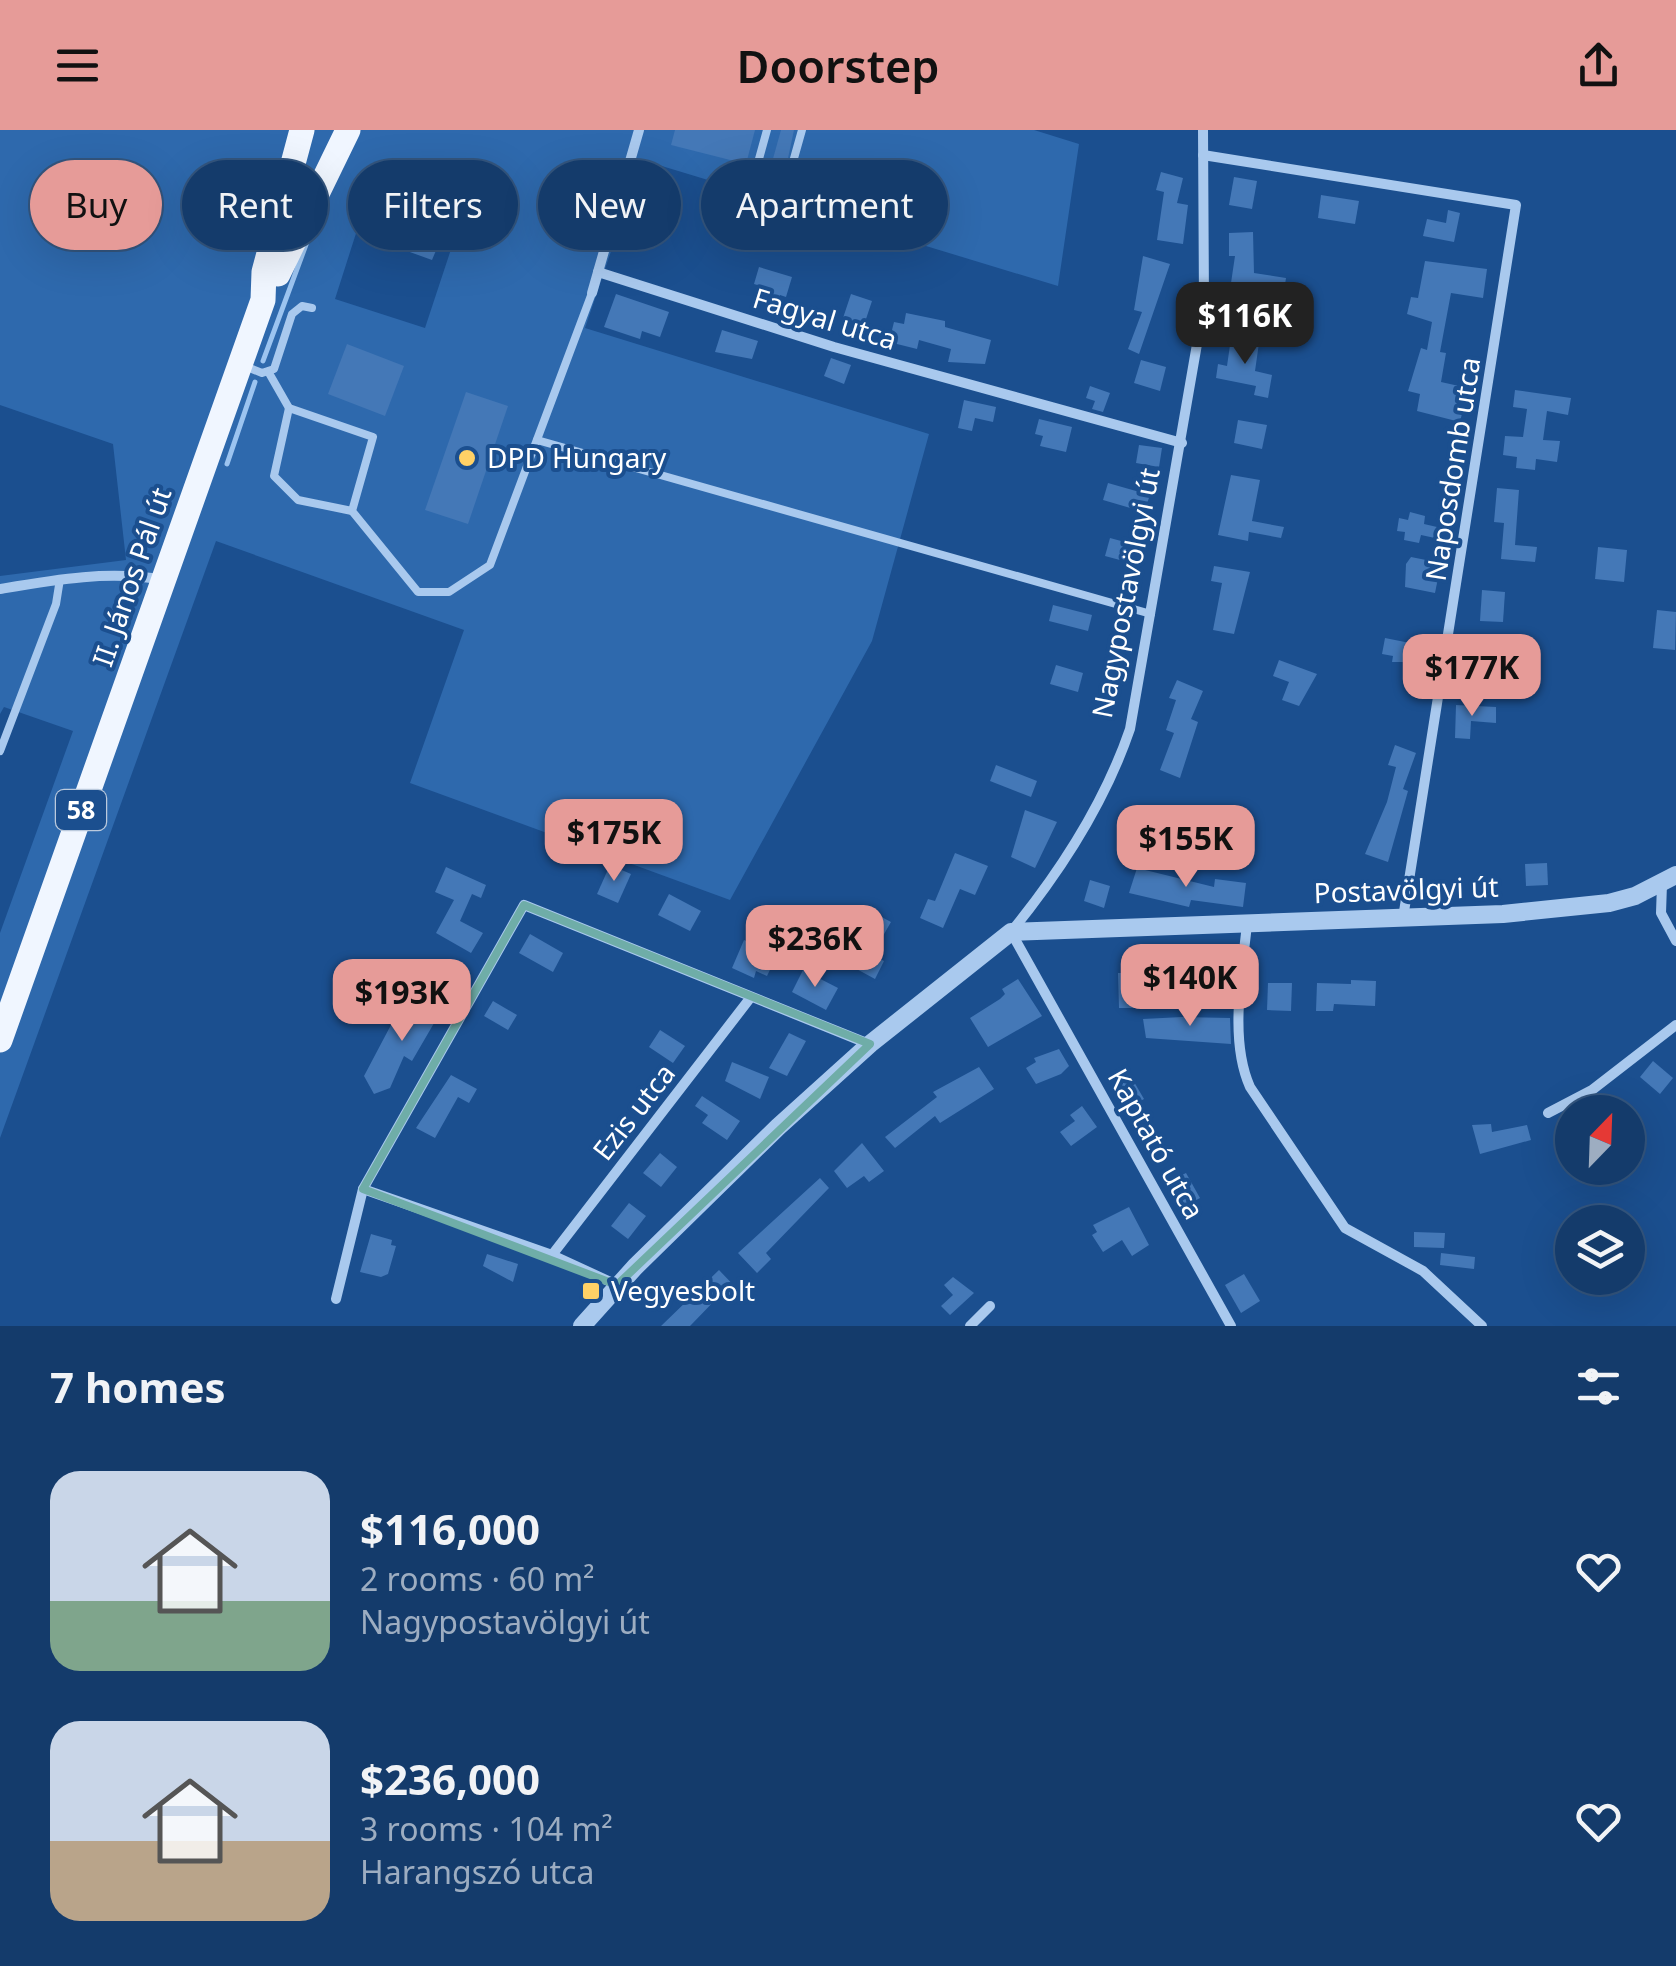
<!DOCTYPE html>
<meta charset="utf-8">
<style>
:root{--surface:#143b6b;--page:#1d4271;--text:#f1f3f6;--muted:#9dadc1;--line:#33557e;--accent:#e69b98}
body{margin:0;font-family:"Noto Sans",sans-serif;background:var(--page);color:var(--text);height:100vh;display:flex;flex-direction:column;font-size:38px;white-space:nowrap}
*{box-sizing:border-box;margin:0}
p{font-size:32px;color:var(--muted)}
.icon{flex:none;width:55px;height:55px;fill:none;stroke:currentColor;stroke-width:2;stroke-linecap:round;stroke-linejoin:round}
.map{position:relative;height:1196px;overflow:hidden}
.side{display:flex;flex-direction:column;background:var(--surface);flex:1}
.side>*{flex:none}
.guide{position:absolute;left:30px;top:30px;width:1000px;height:90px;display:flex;gap:20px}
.needle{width:65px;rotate:23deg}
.tools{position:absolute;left:1555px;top:965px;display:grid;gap:20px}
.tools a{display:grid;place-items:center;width:90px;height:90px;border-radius:50%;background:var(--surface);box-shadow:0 10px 40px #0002,0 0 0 2px var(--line);font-size:50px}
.price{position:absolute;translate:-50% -85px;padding:0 22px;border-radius:20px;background:var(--accent);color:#111;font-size:32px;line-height:65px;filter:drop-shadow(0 2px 5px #0008)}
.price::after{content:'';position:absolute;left:50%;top:60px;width:30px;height:22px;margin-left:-15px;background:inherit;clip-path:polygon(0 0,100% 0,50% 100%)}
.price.current{background:#222;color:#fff}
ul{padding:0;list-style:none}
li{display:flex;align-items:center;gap:30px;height:250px;padding:0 50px}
li span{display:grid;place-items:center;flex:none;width:280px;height:200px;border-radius:30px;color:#555}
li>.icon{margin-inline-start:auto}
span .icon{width:120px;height:120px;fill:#fffc;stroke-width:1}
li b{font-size:42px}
h2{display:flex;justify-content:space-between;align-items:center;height:120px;padding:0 50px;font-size:42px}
.chip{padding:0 35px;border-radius:45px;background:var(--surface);box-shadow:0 10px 40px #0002,0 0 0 2px var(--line);font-size:35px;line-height:90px}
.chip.current{background:var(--accent);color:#111}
header{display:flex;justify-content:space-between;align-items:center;height:130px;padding:0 50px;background:var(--accent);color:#111;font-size:45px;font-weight:600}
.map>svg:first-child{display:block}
.green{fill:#2e69ad;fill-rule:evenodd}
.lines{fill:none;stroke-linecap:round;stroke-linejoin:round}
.stream{stroke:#9cc4f0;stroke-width:5}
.building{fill:#4478b7}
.service{stroke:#a9c9ee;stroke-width:8}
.minor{stroke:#a9c9ee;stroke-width:10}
.tertiary{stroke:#a9c9ee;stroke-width:18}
.primary{stroke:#f0f6ff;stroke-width:25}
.marked{fill:none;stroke:#6fada8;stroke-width:8;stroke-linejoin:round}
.poi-dot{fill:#ffd166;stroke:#1b4f8f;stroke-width:4}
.labels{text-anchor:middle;stroke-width:8;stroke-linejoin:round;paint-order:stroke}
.shield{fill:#1b4f8f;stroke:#bbcadd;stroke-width:2.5}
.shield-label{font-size:25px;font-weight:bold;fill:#fff}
.street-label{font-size:28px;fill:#fff;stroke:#1b4f8f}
.poi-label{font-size:28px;fill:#fff;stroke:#1b4f8f;text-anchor:start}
</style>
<header><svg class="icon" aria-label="menu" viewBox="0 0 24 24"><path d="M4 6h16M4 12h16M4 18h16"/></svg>Doorstep<svg class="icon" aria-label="share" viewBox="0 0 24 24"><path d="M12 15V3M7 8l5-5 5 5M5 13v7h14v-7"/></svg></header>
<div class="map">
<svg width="1676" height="1196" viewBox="0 0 1676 1196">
<rect width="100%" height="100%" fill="#1b4f8f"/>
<path class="green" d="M0,0H1034L1079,14L1058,156L642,30L585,198L929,304L872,511L730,770L410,653L464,500L216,411L0,1008V803L73,601L4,577L0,584V446L126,430L113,314L0,275ZM367,69L458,98L425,198L335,169Z"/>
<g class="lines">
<g class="stream">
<path d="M263,231L307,112"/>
<path d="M227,334L255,252"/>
</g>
</g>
<g class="building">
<path d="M675,0H755L746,34L671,15Z"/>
<path d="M781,0H794L784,47L769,43Z"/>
<path d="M1161,42L1183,48L1177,73L1188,75L1183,114L1157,110L1164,62L1156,60Z"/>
<path d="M1234,47L1257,51L1252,79L1229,75Z"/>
<path d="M1321,65L1359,71L1355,94L1318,88Z"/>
<path d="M1448,80L1460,83L1454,112L1423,106L1427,89L1446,93Z"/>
<path d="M414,101L440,111L432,130L407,121Z"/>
<path d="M1253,102L1254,143L1286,148L1284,161L1231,153L1235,126H1229V103Z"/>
<path d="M1143,126L1170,134L1139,224L1128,219L1142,182L1134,180Z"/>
<path d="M1425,131L1487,139L1483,168L1451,163L1440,222L1446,223L1441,252L1468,258L1460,292L1417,281L1420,264L1408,261L1421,218L1427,220L1432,192L1407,184L1411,167L1418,168Z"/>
<path d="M759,137L792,147L786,167L780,165L777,175L763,171L767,158L754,154Z"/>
<path d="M616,164L669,182L660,207L642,201L640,209L604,197Z"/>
<path d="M851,164L872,171L866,189L871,198L856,206L842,191Z"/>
<path d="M906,183L945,191V197L991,210L985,234L948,232L951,219L919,210L917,219L889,212L894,192L904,194Z"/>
<path d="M722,200L758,211L752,229L715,222Z"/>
<path d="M1231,208L1259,213L1255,241L1272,245L1268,268L1254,265L1256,256L1216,248L1218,234L1227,236Z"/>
<path d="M347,214L404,236L385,286L328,264Z"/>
<path d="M831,228L851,235L844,254L824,246Z"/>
<path d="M1141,230L1166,237L1160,261L1134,253Z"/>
<path d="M1090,256L1110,263L1103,282L1092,279L1095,271L1086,268Z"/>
<path d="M1515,260L1571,268L1568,285L1547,281L1543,310L1560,311L1557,332L1536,329L1535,340L1516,338L1517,327L1503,325L1505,306L1523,307L1527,279L1513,277Z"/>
<path d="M466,262L508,276L468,394L425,380Z"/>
<path d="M964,270L996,277L993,292L975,288L972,301L958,298Z"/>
<path d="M1039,289L1072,297L1066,322L1040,316L1043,306L1035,304Z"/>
<path d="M1238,290L1267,295L1262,319L1234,313Z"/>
<path d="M1139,315L1162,318L1159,337L1136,333Z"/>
<path d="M1231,345L1260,350L1252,391L1284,397L1281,408L1249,402L1248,411L1218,405Z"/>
<path d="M1108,353L1150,365L1144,382L1103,370Z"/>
<path d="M1497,358L1519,360L1515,415L1537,417L1535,432L1501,429L1504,393L1494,392Z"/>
<path d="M1410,382L1425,386L1424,394L1437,397L1435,408L1421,405L1419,413L1404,410L1405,402L1397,401L1399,388L1408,390Z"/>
<path d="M1110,408L1136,415L1131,433L1105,426Z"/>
<path d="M1598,417L1627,420L1624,452L1595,449Z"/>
<path d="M1411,427L1441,433L1435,463L1405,457L1406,434Z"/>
<path d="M1214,436L1250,442L1234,504L1213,500L1222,453L1211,451Z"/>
<path d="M1482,460L1505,462L1503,492L1480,491Z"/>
<path d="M1053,475L1092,485L1088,501L1049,491Z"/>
<path d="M1657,480L1676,482L1675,520L1653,518Z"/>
<path d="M1385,508L1425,516L1422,532H1392L1393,526L1382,524Z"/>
<path d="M1473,526L1511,529L1509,550L1498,549L1482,561L1471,546Z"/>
<path d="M1279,530L1317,544L1299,576L1282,570L1289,552L1273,546Z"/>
<path d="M1056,535L1083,543L1078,562L1050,554Z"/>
<path d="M1177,550L1203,561L1191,589L1198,592L1180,648L1160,640L1174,603L1166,600L1176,570L1169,568Z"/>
<path d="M1456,575L1496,577V593L1471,591L1470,609L1455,608Z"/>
<path d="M1395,615L1416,623L1403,659L1408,661L1388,732L1365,724L1387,672L1396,637L1388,635Z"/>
<path d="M996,635L1037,651L1031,667L990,651Z"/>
<path d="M1025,680L1057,692L1035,738L1011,727Z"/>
<path d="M955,723L988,736L975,765L960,759L943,798L920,788L928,769L935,771Z"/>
<path d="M1547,733L1548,755L1526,756L1525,734Z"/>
<path d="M610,735L631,744L618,773L597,764Z"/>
<path d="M446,737L486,755L481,768L472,764L460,791L483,803L471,823L436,803L454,770L435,762Z"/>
<path d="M1137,738L1214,757L1215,749L1246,753L1243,777L1191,770L1189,777L1129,763Z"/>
<path d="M1090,750L1110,756L1104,778L1084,771Z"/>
<path d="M669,764L701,781L690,801L658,785Z"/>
<path d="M874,783L891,792L872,825L884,831L875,849L851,836Z"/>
<path d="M530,804L563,823L553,842L519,823Z"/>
<path d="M744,810L777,825L767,846L756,841L754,848L732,838Z"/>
<path d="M1154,835H1171V860L1138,859L1139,878H1119L1118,843H1153Z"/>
<path d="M803,840L838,858L826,880L792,862Z"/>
<path d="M1018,849L1042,886L988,917L970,888L1000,869L1005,864L1002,859Z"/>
<path d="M1351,850L1376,851L1375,876L1334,874L1333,881H1316L1317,853L1351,854Z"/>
<path d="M1268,853H1292L1291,881L1267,880Z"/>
<path d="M422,863L444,876L412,931L404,926L390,958L374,964L364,946L392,893L402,899Z"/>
<path d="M493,871L517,885L508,900L484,886Z"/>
<path d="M1182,887L1230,888L1231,914L1146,908L1143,889Z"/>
<path d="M660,900L685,916L673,933L649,917Z"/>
<path d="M789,903L806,911L787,946L769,938Z"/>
<path d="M1059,919L1069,936L1061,944L1036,954L1026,938L1036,932L1034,928Z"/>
<path d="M1653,931L1673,948L1660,964L1640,947Z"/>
<path d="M732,932L769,947L760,969L725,951Z"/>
<path d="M979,937L994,959L940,993L935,986L895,1018L885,1007L937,967L933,962Z"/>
<path d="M451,945L477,959L469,973L458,967L435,1008L416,998Z"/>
<path d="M1130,945L1144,969L1128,978L1114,953Z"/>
<path d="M702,966L740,991L727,1010L702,993L708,985L695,976Z"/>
<path d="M1082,976L1097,997L1071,1016L1060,1002L1075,991L1070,985Z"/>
<path d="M1491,994L1492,1002L1527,995L1531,1010L1480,1024L1472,995Z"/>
<path d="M862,1013L884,1041L869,1052L864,1046L847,1058L834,1041Z"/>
<path d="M660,1023L677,1037L661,1057L643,1043Z"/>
<path d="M1186,1043L1200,1068L1185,1076L1172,1050Z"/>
<path d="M820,1048L829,1058L766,1123L771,1129L757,1143L738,1123Z"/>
<path d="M629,1073L646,1086L628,1109L611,1096Z"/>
<path d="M1129,1077L1149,1115L1132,1126L1122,1110L1103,1122L1092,1105L1097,1102L1093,1095Z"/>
<path d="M1414,1102L1445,1103L1444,1118L1414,1117Z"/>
<path d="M371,1104L392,1110L391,1115L396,1116L388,1144L381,1147L360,1142Z"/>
<path d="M1441,1123L1475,1127L1474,1139L1440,1135Z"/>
<path d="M487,1124L518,1134L513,1152L483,1136Z"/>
<path d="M719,1140L741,1163L731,1172L722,1163L690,1196H661Z"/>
<path d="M1244,1144L1260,1171L1241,1183L1225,1155Z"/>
<path d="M953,1147L974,1163L950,1185L941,1176L953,1165L944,1155Z"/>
</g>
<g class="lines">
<g class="service">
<path d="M757,36L767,0"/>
<path d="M791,39L802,0"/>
<path d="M242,235L262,243L274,239L292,184L302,176L312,178"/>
<path d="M269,243L289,278L373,307L352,381L418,462H449L490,435L592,163"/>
<path d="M289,278L274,346L298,370L352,381"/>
<path d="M537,310L1151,484"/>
<path d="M0,621L56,474L60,449"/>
</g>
<g class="minor">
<path d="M639,0L598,142L834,217L1182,313"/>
<path d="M1203,0L1204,174L1130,599C1105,672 1060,742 1011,802L1231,1196"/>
<path d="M1203,25L1516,75L1403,788"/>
<path d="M592,163L598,142"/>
<path d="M0,459C53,450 109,440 163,450"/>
<path d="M1662,754L1661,783L1676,811"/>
<path d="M1247,794C1242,844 1229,910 1250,957L1345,1098L1423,1141L1482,1196"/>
<path d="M1548,983L1592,960L1676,895"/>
<path d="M363,1059L552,1125L617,1155"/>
<path d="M552,1125L751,867"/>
<path d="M336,1169L363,1059L524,775L869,914"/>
<path d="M970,1196L990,1176"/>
</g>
<path class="tertiary" d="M582,1196L635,1137L778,997L870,914L1011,802L1503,784L1609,773L1635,766L1676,745"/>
<g class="primary">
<path d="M278,144L348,0"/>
<path d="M0,910L263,170L264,142L302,0"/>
</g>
</g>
<path class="marked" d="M524,775L870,914L617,1155L363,1059Z"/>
<g class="poi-dot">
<circle cx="467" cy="328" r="10"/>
<rect x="581" y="1151" width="20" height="20" rx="5"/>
</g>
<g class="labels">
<rect class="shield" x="56" y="660" width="50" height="40" rx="8"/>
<g class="shield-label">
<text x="81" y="689">58</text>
</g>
<g class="street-label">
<text transform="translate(825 189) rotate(17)" y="10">Fagyal utca</text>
<text transform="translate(1453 339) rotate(-81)" y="10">Naposdomb utca</text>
<text transform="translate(132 447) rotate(-71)" y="10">II. János Pál út</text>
<text transform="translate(1126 463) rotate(-79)" y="10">Nagypostavölgyi út</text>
<text transform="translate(1406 760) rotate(-2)" y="10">Postavölgyi út</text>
<text transform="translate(634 982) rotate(-52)" y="10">Ezis utca</text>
<text transform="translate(1156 1014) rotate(61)" y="10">Kaptató utca</text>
</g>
<g class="poi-label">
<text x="487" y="338">DPD Hungary</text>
<text x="611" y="1171">Vegyesbolt</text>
</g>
</g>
</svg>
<div class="tools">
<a><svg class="needle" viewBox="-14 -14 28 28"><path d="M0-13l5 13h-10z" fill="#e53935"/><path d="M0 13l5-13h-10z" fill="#9dadc1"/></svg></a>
<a><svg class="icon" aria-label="layers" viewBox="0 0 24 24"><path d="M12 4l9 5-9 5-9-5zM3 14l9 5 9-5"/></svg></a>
</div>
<b class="price current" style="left:1245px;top:237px">$116K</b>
<b class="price" style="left:1472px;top:589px">$177K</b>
<b class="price" style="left:614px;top:754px">$175K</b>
<b class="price" style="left:1186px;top:760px">$155K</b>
<b class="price" style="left:815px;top:860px">$236K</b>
<b class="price" style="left:1190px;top:899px">$140K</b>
<b class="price" style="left:402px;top:914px">$193K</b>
<div class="guide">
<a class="chip current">Buy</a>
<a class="chip">Rent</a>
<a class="chip">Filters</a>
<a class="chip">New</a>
<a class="chip">Apartment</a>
</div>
</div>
<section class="side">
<h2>7 homes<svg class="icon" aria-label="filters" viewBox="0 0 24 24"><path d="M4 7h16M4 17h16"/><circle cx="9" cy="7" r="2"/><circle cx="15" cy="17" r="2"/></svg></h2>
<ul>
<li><span style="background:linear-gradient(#c9d6e8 65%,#7fa58c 0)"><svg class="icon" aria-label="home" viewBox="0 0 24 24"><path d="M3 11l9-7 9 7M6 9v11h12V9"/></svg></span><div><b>$116,000</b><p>2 rooms · 60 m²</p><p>Nagypostavölgyi út</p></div><svg class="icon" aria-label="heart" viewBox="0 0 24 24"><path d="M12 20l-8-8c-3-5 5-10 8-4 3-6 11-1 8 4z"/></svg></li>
<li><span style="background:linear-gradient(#c9d6e8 60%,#b9a48a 0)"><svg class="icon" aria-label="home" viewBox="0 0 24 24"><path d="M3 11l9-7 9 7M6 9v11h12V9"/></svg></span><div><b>$236,000</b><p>3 rooms · 104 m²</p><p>Harangszó utca</p></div><svg class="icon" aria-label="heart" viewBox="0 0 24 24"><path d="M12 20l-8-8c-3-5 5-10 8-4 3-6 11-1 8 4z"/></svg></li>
</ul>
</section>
